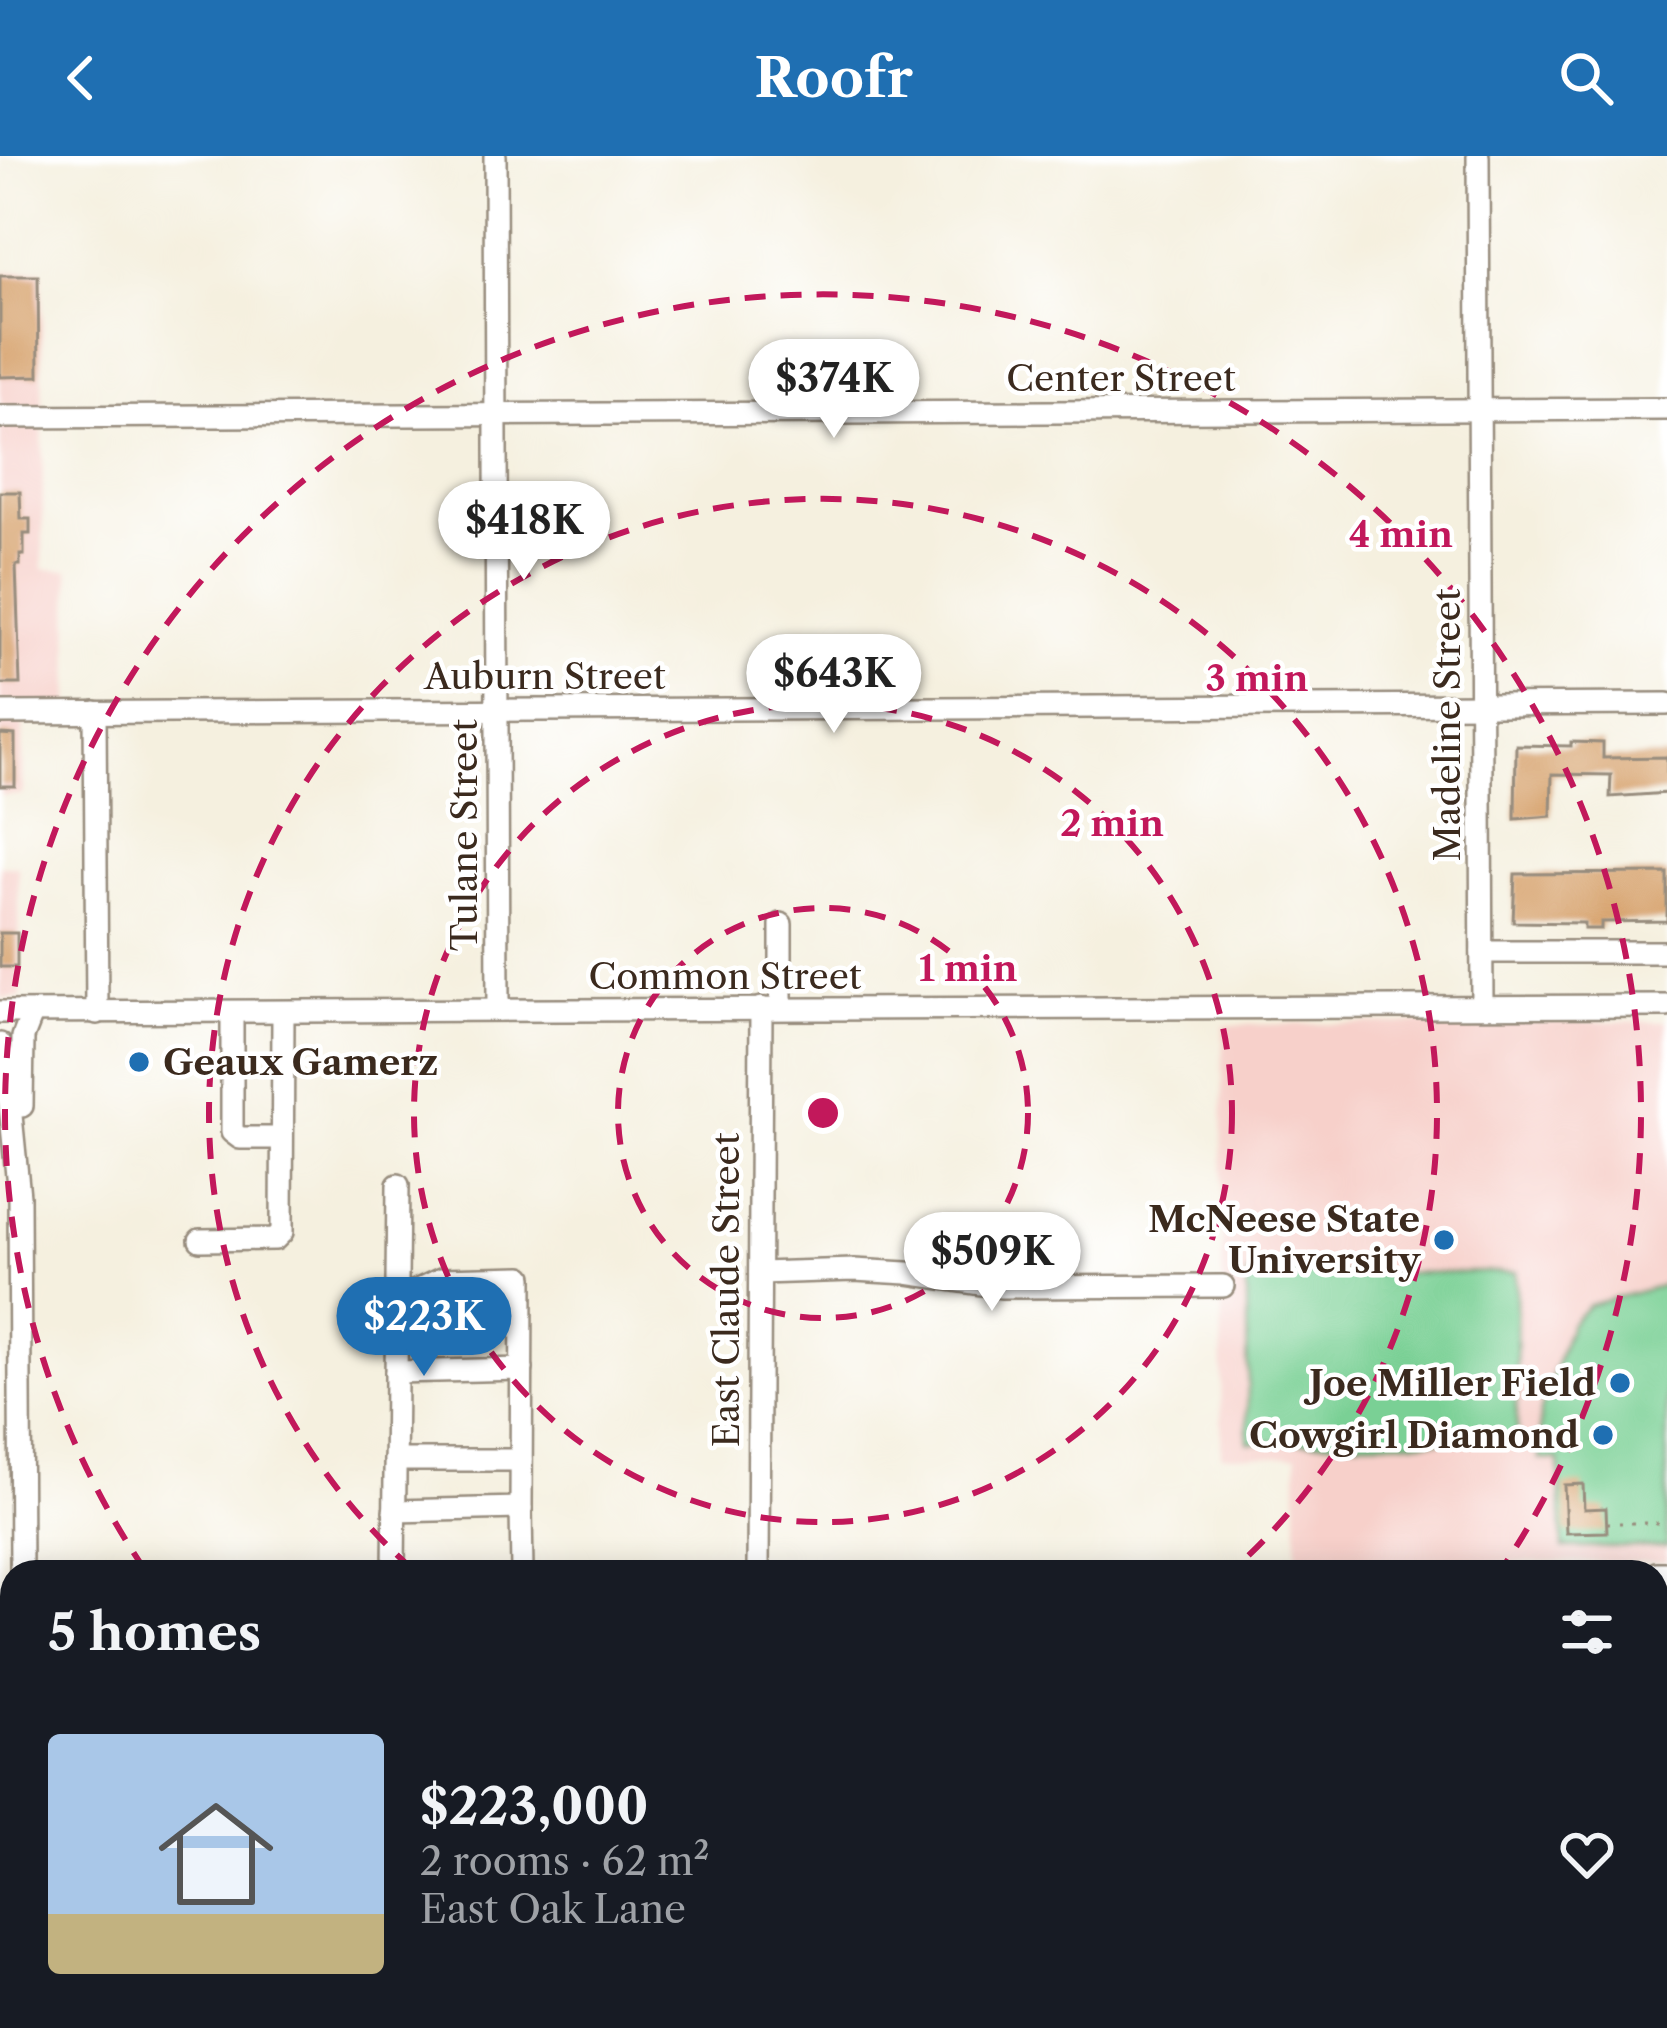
<!DOCTYPE html>
<meta charset="utf-8">
<style>
:root{--surface:#171b24;--page:#242831;--text:#f1f3f6;--muted:#9ea1a6;--accent:#1f6fb2}
body{margin:0;font-family:"Libre Caslon Text",serif;background:var(--page);color:var(--text);height:100vh;display:flex;flex-direction:column;font-size:45px;white-space:nowrap}
*{box-sizing:border-box;margin:0}
p{font-size:39px;color:var(--muted)}
.icon{flex:none;width:66px;height:66px;fill:none;stroke:currentColor;stroke-width:2;stroke-linecap:round;stroke-linejoin:round}
.map{position:relative;flex:1;overflow:hidden}
.sheet{position:absolute;left:0px;top:1404px;width:1668px;height:468px;display:flex;flex-direction:column;background:var(--surface);border-radius:36px 36px 0 0;box-shadow:0 6px 30px #0003}
.sheet>*{flex:none}
.price{position:absolute;translate:-50% -102px;padding:0 27px;border-radius:42px;background:#fff;color:#222;font-size:39px;line-height:78px;filter:drop-shadow(0 3px 6px #0008)}
.price::after{content:'';position:absolute;left:50%;top:72px;width:36px;height:27px;margin-left:-18px;background:inherit;clip-path:polygon(0 0,100% 0,50% 100%)}
.price.current{background:var(--accent);color:#fff}
ul{padding:0;list-style:none}
li{display:flex;align-items:center;gap:36px;height:300px;padding:0 48px}
li span{display:grid;place-items:center;flex:none;width:336px;height:240px;border-radius:12px;color:#555}
li>.icon{margin-inline-start:auto}
span .icon{width:144px;height:144px;fill:#fffc;stroke-width:1}
li b{font-size:51px}
h2{display:flex;justify-content:space-between;align-items:center;height:144px;padding:0 48px;font-size:51px}
header{display:flex;justify-content:space-between;align-items:center;height:156px;padding:0 48px;background:var(--accent);color:#fff;font-size:54px;font-weight:700}
.map>svg:first-child{display:block}
.built{fill:#f7d0ca}
.green{fill:#7ad095;stroke:#5a7d5a;stroke-width:3}
.building{fill:#d49c64}
.lines{fill:none;stroke-linecap:round;stroke-linejoin:round}
.minor-casing{stroke:#988d7e;stroke-width:26}
.path{stroke:#988d7e;stroke-width:3;stroke-dasharray:3 9;stroke-linecap:butt}
.minor{stroke:#fff;stroke-width:21}
.ring{fill:none;stroke:#c2185b;stroke-width:6;stroke-dasharray:21 15}
.poi-dot{fill:#1f6fb2;stroke:#fff;stroke-width:4.5}
.labels{text-anchor:middle;stroke-width:9;stroke-linejoin:round;paint-order:stroke}
.street-label{font-size:36px;fill:#3b2a1e;stroke:#fff}
.poi-label{font-size:36px;font-weight:bold;fill:#3b2a1e;stroke:#fff;text-anchor:end}
.centre{fill:#c2185b;stroke:#fff;stroke-width:6}
.ring-label{font-size:36px;text-anchor:middle;font-weight:bold;fill:#c2185b;stroke:#fff;stroke-width:9;stroke-linejoin:round;paint-order:stroke}
</style>
<header><svg class="icon" aria-label="back" viewBox="0 0 24 24"><path d="M15 5l-7 7 7 7"/></svg>Roofr<svg class="icon" aria-label="search" viewBox="0 0 24 24"><circle cx="10" cy="10" r="6"/><path d="M15 15l6 6"/></svg></header>
<div class="map">
<svg width="1667" height="1872" viewBox="0 0 1667 1872">
<rect width="100%" height="100%" fill="#fff"/>
<filter id="ink" filterUnits="userSpaceOnUse"><feTurbulence type="fractalNoise" baseFrequency=".00833" numOctaves="2"/><feDisplacementMap in="SourceGraphic" scale="24" xChannelSelector="R" yChannelSelector="G"/><feConvolveMatrix kernelMatrix="1 2 1 2 8 2 1 2 1" color-interpolation-filters="sRGB"/></filter>
<filter id="wash" filterUnits="userSpaceOnUse"><feTurbulence type="fractalNoise" baseFrequency=".004" numOctaves="4" result="noise"/><feDisplacementMap in="SourceGraphic" scale="48" xChannelSelector="R" yChannelSelector="G"/><feGaussianBlur stdDeviation="2.7" result="paint"/><feColorMatrix in="noise" values="0 0 0 0 0 0 0 0 0 0 0 0 0 0 0 0 0 1.4 0 .05"/><feComposite in="paint" operator="in"/></filter>
<g filter="url(#wash)">
<rect width="100%" height="100%" fill="#f5f0df"/>
<g class="built">
<path d="M42,115L43,413L69,414L70,567L23,568V639H0V116Z"/>
<path d="M0,710H18L21,842H0Z"/>
<path d="M1667,865V1406L1297,1407V1300L1221,1299L1223,869Z"/>
</g>
<g class="green">
<path d="M1516,1116L1517,1284L1248,1286L1247,1118Z"/>
<path d="M1667,1128V1391L1563,1392L1559,1304L1540,1303V1255L1570,1168L1589,1149Z"/>
</g>
<g id="blocks">
<g class="building">
<path d="M0,120H38L39,220L0,221Z"/>
<path d="M0,336H20L21,363H30V378H24V399H20V409H16L20,528H0Z"/>
<path d="M0,578L15,579V630H0Z"/>
<path d="M1571,586L1603,587V602L1667,601V637L1610,641L1611,619L1552,618L1551,660L1515,663L1516,589L1571,590Z"/>
<path d="M1667,717V765L1601,766V773H1584V767L1513,766L1515,718Z"/>
<rect x="0" y="777" width="17" height="34"/>
<path d="M1583,1328L1584,1353L1606,1352L1607,1376L1566,1377L1564,1329Z"/>
</g>
</g>
</g>
<g filter="url(#ink)">
<use href="#blocks" fill-opacity="0" stroke="#988d7e" stroke-width="3"/>
<g class="lines">
<g class="minor-casing">
<g id="minor">
<path d="M495,0L498,854"/>
<path d="M1478,0L1482,850"/>
<path d="M0,261L1667,253"/>
<path d="M95,556L97,857"/>
<path d="M0,557L1667,548"/>
<path d="M781,768V852"/>
<path d="M1482,796H1667"/>
<path d="M0,856L1667,850"/>
<path d="M232,856V976L240,982H282"/>
<path d="M0,888L6,909L19,1040L21,1416"/>
<path d="M22,950L23,881L32,858"/>
<path d="M200,1084L275,1083L282,1076L283,856"/>
<path d="M760,1117L854,1114L907,1117L1001,1131L1223,1130"/>
<path d="M396,1216L522,1213"/>
<path d="M395,1304H521"/>
<path d="M521,1352L522,1416"/>
<path d="M394,1355L521,1352L522,1121L441,1123L397,1144"/>
<path d="M394,1416L398,1029"/>
<path d="M758,1416L761,852"/>
<path d="M1656,1417H1667"/>
<path d="M0,1552H12"/>
<path d="M797,1860V1872"/>
<path d="M1212,1860V1872"/>
<path d="M23,1869L202,1868L208,1872"/>
<path d="M288,1872V1860"/>
<path d="M388,1872L389,1860"/>
<path d="M755,1872V1860"/>
<path d="M857,1872V1860"/>
<path d="M883,1872V1860"/>
<path d="M960,1872V1860"/>
<path d="M1020,1872V1860"/>
<path d="M1041,1872V1860"/>
<path d="M1121,1872V1860"/>
<path d="M1250,1872V1860"/>
<path d="M1439,1872V1860"/>
<path d="M1524,1872V1860"/>
<path d="M1583,1872V1860"/>
</g>
</g>
<path class="path" d="M1607,1367H1667"/>
<use href="#minor" class="minor"/>
</g>
</g>
<g class="ring">
<circle cx="823" cy="957" r="205"/>
<circle cx="823" cy="957" r="409"/>
<path d="M412 1413A614 614 0 1 1 1234 1413"/>
<path d="M145 1414A818 818 0 1 1 1501 1414"/>
</g>
<g class="poi-dot">
<circle cx="139" cy="906" r="12"/>
<circle cx="1444" cy="1084" r="12"/>
<circle cx="1620" cy="1227" r="12"/>
<circle cx="1603" cy="1279" r="12"/>
</g>
<g class="labels">
<g class="street-label">
<text x="1121" y="235">Center Street</text>
<text x="545" y="533">Auburn Street</text>
<text transform="translate(1447 569) rotate(-90)" y="13">Madeline Street</text>
<text transform="translate(464 679) rotate(-90)" y="13">Tulane Street</text>
<text x="725" y="833">Common Street</text>
<text transform="translate(726 1134) rotate(-90)" y="13">East Claude Street</text>
</g>
<g class="poi-label">
<text x="163" y="919" text-anchor="start">Geaux Gamerz</text>
<text x="1420" y="1076">McNeese State<tspan x="1420" dy="41">University</tspan></text>
<text x="1596" y="1240">Joe Miller Field</text>
<text x="1579" y="1292">Cowgirl Diamond</text>
</g>
</g>
<circle cx="823" cy="957" r="18" class="centre"/>
<g class="ring-label">
<text x="1401" y="391">4 min</text>
<text x="1257" y="535">3 min</text>
<text x="1112" y="680">2 min</text>
<text x="968" y="825">1 min</text>
</g>
</svg>
<b class="price" style="left:834px;top:285px">$374K</b>
<b class="price" style="left:524px;top:427px">$418K</b>
<b class="price" style="left:834px;top:580px">$643K</b>
<b class="price" style="left:992px;top:1158px">$509K</b>
<b class="price current" style="left:424px;top:1223px">$223K</b>
<section class="sheet">
<h2>5 homes<svg class="icon" aria-label="filters" viewBox="0 0 24 24"><path d="M4 7h16M4 17h16"/><circle cx="9" cy="7" r="2"/><circle cx="15" cy="17" r="2"/></svg></h2>
<ul>
<li><span style="background:linear-gradient(#a9c7e8 75%,#c2b280 0)"><svg class="icon" aria-label="home" viewBox="0 0 24 24"><path d="M3 11l9-7 9 7M6 9v11h12V9"/></svg></span><div><b>$223,000</b><p>2 rooms · 62 m²</p><p>East Oak Lane</p></div><svg class="icon" aria-label="heart" viewBox="0 0 24 24"><path d="M12 20l-8-8c-3-5 5-10 8-4 3-6 11-1 8 4z"/></svg></li>
</ul>
</section>
</div>
